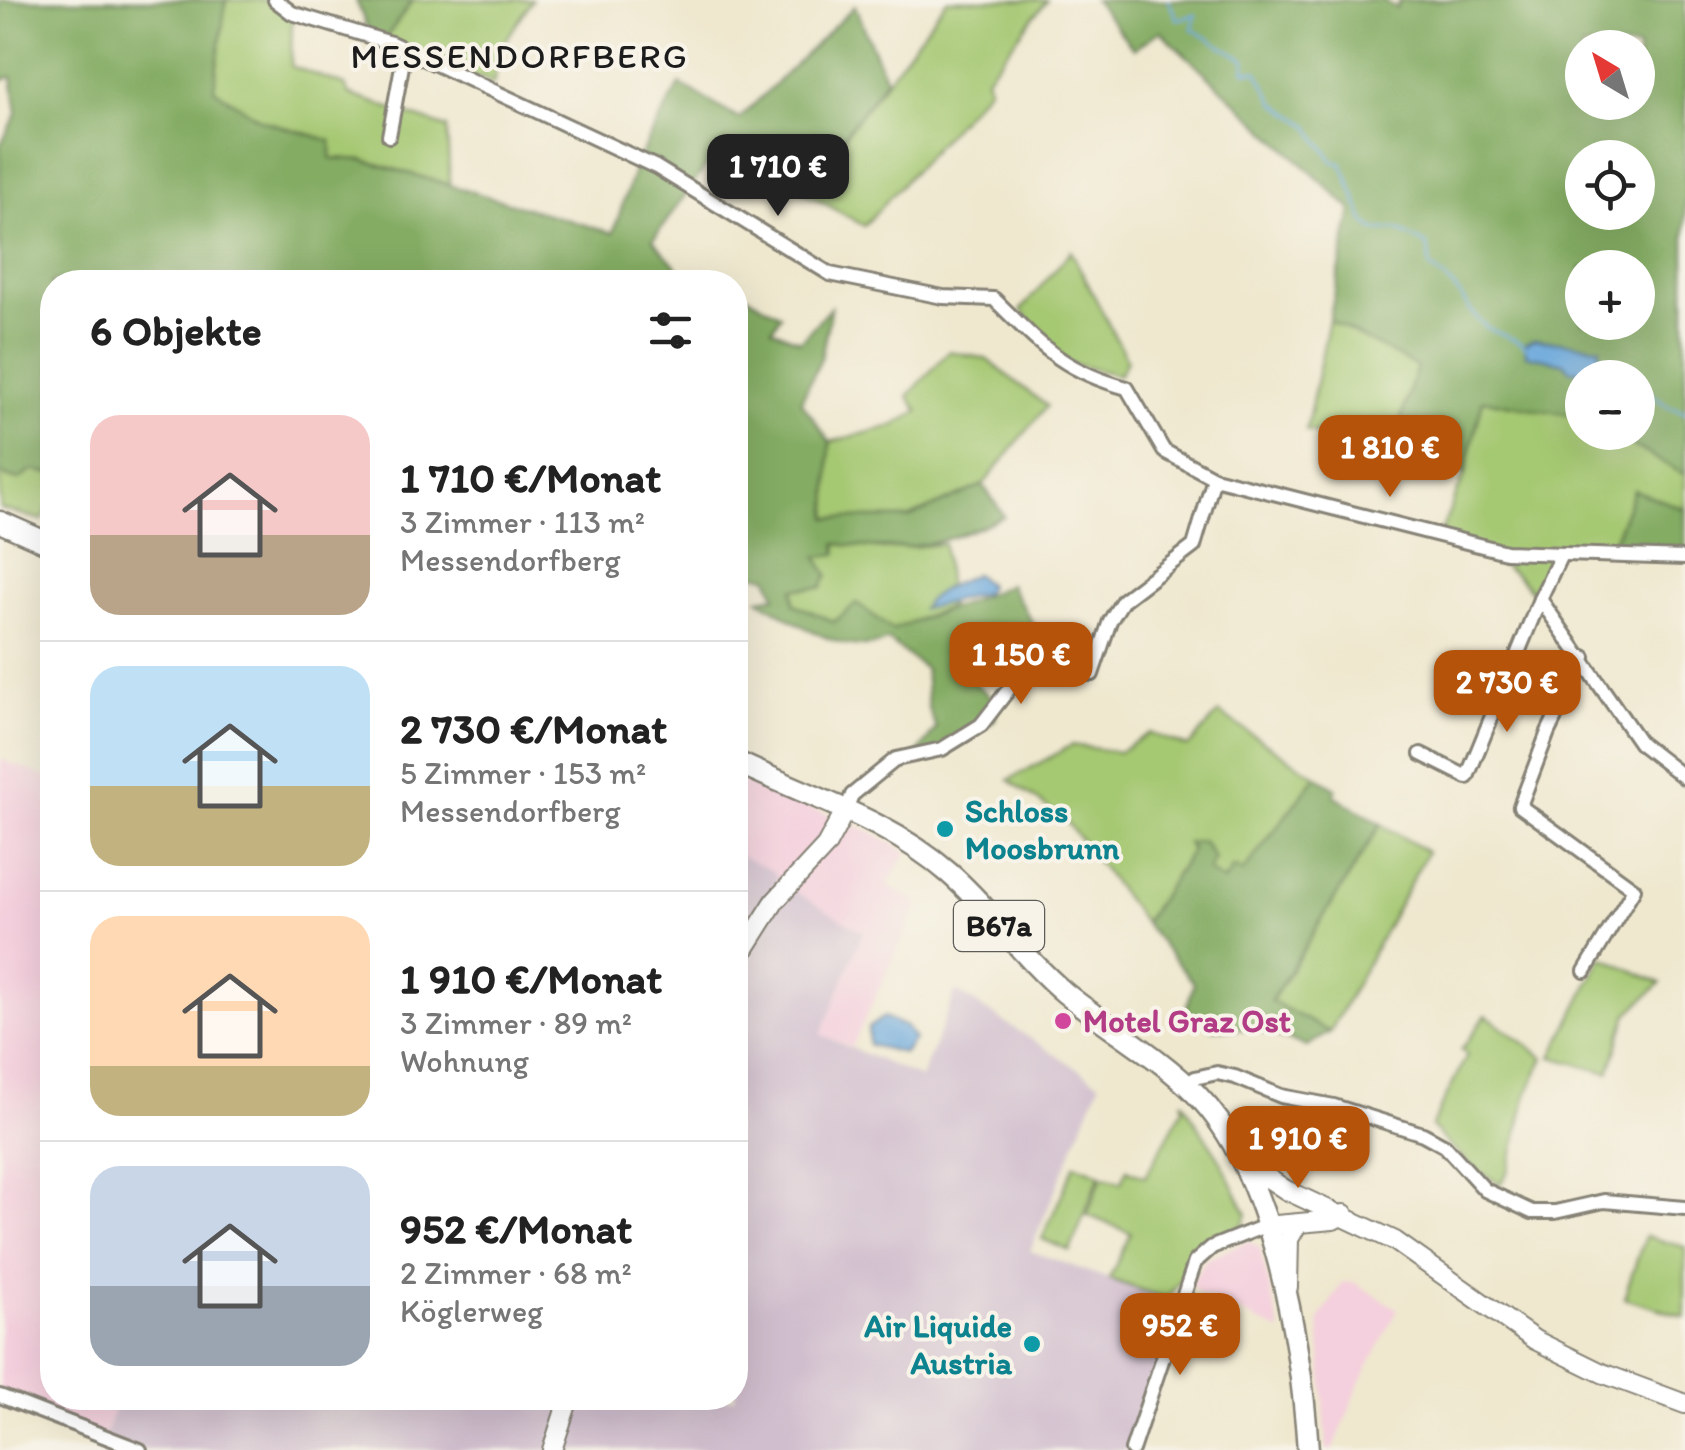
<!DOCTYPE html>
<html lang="de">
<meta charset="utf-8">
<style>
:root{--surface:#fff;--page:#f2f2f2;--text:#222;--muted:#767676;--line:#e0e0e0;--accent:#b45309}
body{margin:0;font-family:Itim,sans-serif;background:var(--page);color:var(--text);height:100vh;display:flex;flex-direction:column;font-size:38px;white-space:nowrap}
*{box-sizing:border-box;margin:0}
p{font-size:32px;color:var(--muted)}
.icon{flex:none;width:55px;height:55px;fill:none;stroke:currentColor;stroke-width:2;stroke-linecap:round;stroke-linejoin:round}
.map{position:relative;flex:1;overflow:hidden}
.panel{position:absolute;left:40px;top:270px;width:708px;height:1140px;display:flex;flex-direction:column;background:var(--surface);border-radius:40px;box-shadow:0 10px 40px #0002}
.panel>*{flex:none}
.needle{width:65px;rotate:322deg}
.tools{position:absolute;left:1565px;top:30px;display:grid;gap:20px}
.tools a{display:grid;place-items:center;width:90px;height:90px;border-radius:50%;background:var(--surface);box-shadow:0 10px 40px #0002;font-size:50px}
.price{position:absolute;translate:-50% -85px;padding:0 22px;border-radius:20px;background:var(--accent);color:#fff;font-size:32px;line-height:65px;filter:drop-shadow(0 2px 5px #0008)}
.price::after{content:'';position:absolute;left:50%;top:60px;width:30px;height:22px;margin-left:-15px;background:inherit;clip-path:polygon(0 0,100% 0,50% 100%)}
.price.active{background:#222;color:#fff}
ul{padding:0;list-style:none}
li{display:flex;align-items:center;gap:30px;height:250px;padding:0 50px}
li+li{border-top:2px solid var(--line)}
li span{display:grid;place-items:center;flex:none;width:280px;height:200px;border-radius:30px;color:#555}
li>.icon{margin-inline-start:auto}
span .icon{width:120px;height:120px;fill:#fffc;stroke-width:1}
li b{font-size:42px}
h2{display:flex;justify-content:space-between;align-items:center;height:120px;padding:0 50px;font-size:42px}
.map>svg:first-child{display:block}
.built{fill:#f4cfdd}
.industrial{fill:#d0bdcd}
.green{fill:#a5c872;stroke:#607247;stroke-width:2.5}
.forest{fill:#84ac64;stroke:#506440;stroke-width:2.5;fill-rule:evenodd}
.water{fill:#6aa8dc;stroke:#43627c;stroke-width:2.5}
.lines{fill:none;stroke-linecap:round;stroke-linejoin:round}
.stream{stroke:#6aa8dc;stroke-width:2.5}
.street-casing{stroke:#868276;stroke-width:18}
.secondary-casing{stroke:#868276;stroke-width:22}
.primary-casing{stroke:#868276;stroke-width:25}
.street{stroke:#fff;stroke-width:12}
.secondary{stroke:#fff;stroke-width:18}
.primary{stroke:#fff;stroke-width:20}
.culture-dot{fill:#0f9aa8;stroke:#f7f3e8;stroke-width:4}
.hotel-dot{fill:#d1479c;stroke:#f7f3e8;stroke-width:4}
.labels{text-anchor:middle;stroke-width:8;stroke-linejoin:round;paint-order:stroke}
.shield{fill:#f7f3e8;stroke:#5e5c59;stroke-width:2.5}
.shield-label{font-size:30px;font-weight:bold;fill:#1c1c1c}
.culture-label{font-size:32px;font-weight:bold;fill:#0d838f;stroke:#f7f3e8;text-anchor:start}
.hotel-label{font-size:32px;font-weight:bold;fill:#b23c85;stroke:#f7f3e8;text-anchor:start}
.neighbourhood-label{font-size:35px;letter-spacing:2.5px;fill:#1c1c1c;stroke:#f7f3e8}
</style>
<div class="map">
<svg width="1685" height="1450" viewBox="0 0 1685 1450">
<rect width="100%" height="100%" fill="#f7f3e8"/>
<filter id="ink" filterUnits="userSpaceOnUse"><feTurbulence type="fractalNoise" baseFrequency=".01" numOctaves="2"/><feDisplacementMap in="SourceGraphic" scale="20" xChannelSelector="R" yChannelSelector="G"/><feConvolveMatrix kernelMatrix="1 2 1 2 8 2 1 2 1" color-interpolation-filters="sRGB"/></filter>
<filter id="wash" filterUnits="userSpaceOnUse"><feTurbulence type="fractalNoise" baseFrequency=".0048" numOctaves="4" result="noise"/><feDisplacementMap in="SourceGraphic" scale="40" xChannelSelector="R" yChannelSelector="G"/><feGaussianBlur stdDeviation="2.25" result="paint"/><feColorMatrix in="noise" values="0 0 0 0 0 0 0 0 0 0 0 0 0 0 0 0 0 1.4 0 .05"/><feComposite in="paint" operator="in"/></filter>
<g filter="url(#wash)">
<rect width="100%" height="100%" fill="#efe8cf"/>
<g class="built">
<path d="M0,759L52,779V1398H118L101,1446L0,1406Z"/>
<path d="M735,772L757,787L870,831L907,852L888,885L919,903L852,1047L820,1035L863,932L753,918L735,944Z"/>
<path d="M1248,1241L1259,1247L1281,1332L1201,1295L1191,1284L1205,1260Z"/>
<path d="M1343,1282L1355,1283L1398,1309L1360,1383L1333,1450H1327L1319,1320Z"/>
</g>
<g class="industrial">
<path d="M735,853L774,872L778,881L735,937Z"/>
<path d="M781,883L863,932L821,1035L921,1078L956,991L1100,1083L1030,1251L1188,1307L1137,1450H100L118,1398H735V944Z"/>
</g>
<g class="green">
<path d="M226,0H275L292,13L291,66L345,85L349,94L447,128L450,185L363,160L331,158V141L261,120L213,89Z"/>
<path d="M413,0H532L501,48L493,84L482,78L466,80L385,39Z"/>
<path d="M947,0H1047L986,77L989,87L864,226L803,191Z"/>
<path d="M1071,251L1127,360L1119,375L1067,363L1021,310Z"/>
<path d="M1329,320L1417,367L1391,451L1306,431Z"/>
<path d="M949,351L986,359L1047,406L983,485L908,518H828L830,442L893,426L919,411L908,396Z"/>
<path d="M1483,400L1582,416V432L1611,433L1685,475V515L1684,509L1634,490L1613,542L1558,550L1531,591C1512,565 1469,546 1438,539L1465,473Z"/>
<path d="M34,470L52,474V499L43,520L0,509V474L18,480Z"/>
<path d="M836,544L884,549L944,544L949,607L891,630L857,603L834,622L794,604L792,589L822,587L816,556Z"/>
<path d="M1219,713L1316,776L1243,872L1224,882L1207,871L1214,859L1188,844L1192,850L1144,923L1066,821L1009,780L1072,745L1119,752L1150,733L1188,747Z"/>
<path d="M1381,824L1427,852L1330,1032L1271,1002Z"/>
<path d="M1602,957L1661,983L1628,1014L1609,1073L1552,1057Z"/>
<path d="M1486,1015L1544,1058L1527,1094L1509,1170L1500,1184L1471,1166L1431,1127L1467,1055L1461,1050Z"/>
<path d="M1182,1100L1221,1161L1247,1214L1243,1225L1204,1244L1167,1299L1109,1279L1131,1233L1087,1215L1102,1176L1122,1182L1127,1169L1145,1177L1183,1109Z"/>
<path d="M1075,1164L1100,1174L1070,1251L1042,1239Z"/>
<path d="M1645,1236L1685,1247V1317L1624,1298Z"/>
</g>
<g class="forest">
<path d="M0,0H226L214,89L261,120L331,141V158L363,160L613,233L638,159L680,84L739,119L855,6L886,79L803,191L758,173L722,144L653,240L690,282H52V474L34,470L18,480L0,474V145L17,114L12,77L0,80Z"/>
<path d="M356,0H413L385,39L369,33Z"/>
<path d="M1094,0H1383L1396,8L1400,0H1685V475L1611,433L1638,432V378H1582V417L1483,400L1465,473L1391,451L1417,367L1329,320L1352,210L1160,31L1134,49ZM1582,48H1638V102H1582ZM1582,158H1638V212H1582ZM1582,268H1638V322H1582Z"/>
<path d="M742,293L781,315L772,329L800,341L831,307L821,359L801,401L830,442L828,518H908L983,485L1004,516C935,548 912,552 836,544L837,554L817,557L828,575L822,587L793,589L794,604L834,622L857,603L892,630C931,614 971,604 1009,584L1034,625L1007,630L971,680L996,701L995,719L948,753L913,760L936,728L928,708L925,669L888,640C849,661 793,621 759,599L776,596L768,577L735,570V299Z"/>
<path d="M1634,490L1685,509V551L1613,542Z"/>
<path d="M1316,776L1336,788L1334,795L1381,824L1271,1001L1330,1032L1307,1046L1254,1029H1212L1186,1010L1194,983L1144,923L1192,850L1187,843L1203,841L1214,859L1208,871L1224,882L1233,867L1243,872Z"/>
</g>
<g class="water">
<path d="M1535,339L1600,347L1599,362L1583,371L1570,370L1564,363L1526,355L1525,343Z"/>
<path d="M975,574L988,585L985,593L922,609C930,592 959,581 975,574Z"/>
<path d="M884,1017L906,1027L914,1039L904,1053L869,1045L868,1028Z"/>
</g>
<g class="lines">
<g class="stream">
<path d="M1168,0L1177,19L1196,15L1192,29L1245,60V71H1257L1275,103L1308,125L1333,161L1342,164L1365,222L1376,231L1396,229L1428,246L1430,268C1462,287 1462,306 1485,326C1498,336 1516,336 1526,348"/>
<path d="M1598,362L1628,378"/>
<path d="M1638,382L1668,407L1685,412"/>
</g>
</g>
</g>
<g filter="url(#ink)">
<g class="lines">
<g class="street-casing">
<g id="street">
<path d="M275,0L292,13L391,43L656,167L830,274L943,297L994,299C1041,345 1061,370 1127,388L1164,451L1214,478L1506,552L1685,558"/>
<path d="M389,136L405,50"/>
<path d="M1560,557L1540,599L1640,743L1685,778"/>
<path d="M1584,657L1548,732L1520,806L1634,889L1585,971"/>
<path d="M1421,754L1467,777L1540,599"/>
<path d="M847,807L852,795L896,759L942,749L981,725L1036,654C1053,647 1065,662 1077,673L1092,674L1110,621L1123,600L1194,546L1214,478"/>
<path d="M1188,1086L1195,1078L1217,1073L1235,1077L1281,1096L1334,1106L1423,1134L1445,1146L1485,1190L1532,1212H1555L1604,1201L1685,1208"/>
<path d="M0,1396L140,1450"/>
<path d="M1132,1450L1195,1262L1212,1247L1265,1226"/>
</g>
</g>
<g class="secondary-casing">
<g id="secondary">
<path d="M735,964L775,901L826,846L847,807"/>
<path d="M1245,1163L1286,1190L1395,1241L1535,1340L1602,1373L1685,1404"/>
<path d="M1265,1226L1333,1220L1344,1214"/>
<path d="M1288,1287L1289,1239L1297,1225"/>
<path d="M552,1450L569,1398"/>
</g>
</g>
<g class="primary-casing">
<g id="primary">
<path d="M0,522L52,545"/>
<path d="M735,761C808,797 886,818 949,873C991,909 1022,957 1065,993C1108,1028 1158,1055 1197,1095C1273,1172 1301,1344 1308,1450"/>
</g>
</g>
<use href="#street" class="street"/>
<use href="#secondary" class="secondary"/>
<use href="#primary" class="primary"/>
</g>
</g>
<g class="culture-dot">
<circle cx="945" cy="829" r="10"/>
<circle cx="1032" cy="1344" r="10"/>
</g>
<circle class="hotel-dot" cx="1063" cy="1021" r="10"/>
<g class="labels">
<rect class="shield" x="954" y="901" width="90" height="50" rx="8"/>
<g class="shield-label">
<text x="999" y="936">B67a</text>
</g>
<g class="culture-label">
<text x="965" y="822">Schloss<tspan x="965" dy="37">Moosbrunn</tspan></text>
<text x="1012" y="1337" text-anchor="end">Air Liquide<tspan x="1012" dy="37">Austria</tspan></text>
</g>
<g class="hotel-label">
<text x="1083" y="1032">Motel Graz Ost</text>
</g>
<g class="neighbourhood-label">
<text x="520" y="68">MESSENDORFBERG</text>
</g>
</g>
</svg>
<div class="tools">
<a><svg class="needle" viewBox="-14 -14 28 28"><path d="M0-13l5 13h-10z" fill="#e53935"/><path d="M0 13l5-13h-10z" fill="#767676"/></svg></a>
<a><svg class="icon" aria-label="locate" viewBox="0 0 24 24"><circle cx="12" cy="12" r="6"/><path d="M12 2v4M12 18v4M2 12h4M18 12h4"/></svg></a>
<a>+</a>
<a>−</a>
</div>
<b class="price active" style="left:778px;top:219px">1 710 €</b>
<b class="price" style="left:1390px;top:500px">1 810 €</b>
<b class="price" style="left:1021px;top:707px">1 150 €</b>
<b class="price" style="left:1507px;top:735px">2 730 €</b>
<b class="price" style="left:1298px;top:1191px">1 910 €</b>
<b class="price" style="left:1180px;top:1378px">952 €</b>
<section class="panel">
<h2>6 Objekte<svg class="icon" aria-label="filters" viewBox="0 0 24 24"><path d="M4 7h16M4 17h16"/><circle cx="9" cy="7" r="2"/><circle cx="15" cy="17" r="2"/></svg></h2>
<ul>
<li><span style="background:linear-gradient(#f6c9c9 60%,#b9a48a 0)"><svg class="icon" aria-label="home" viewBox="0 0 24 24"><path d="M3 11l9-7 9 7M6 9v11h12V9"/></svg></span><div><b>1 710 €/Monat</b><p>3 Zimmer · 113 m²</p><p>Messendorfberg</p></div></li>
<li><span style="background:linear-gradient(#bfe0f5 60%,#c2b280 0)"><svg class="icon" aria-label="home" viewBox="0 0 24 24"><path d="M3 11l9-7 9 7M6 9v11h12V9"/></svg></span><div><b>2 730 €/Monat</b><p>5 Zimmer · 153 m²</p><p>Messendorfberg</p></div></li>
<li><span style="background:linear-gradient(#ffd9b3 75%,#c2b280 0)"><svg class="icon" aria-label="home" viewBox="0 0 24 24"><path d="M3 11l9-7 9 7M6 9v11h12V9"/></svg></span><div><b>1 910 €/Monat</b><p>3 Zimmer · 89 m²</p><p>Wohnung</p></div></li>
<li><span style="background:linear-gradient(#c9d6e8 60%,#9aa5b1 0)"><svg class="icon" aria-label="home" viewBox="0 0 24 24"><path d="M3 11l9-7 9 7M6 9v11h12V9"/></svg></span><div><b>952 €/Monat</b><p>2 Zimmer · 68 m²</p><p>Köglerweg</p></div></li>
</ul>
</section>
</div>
